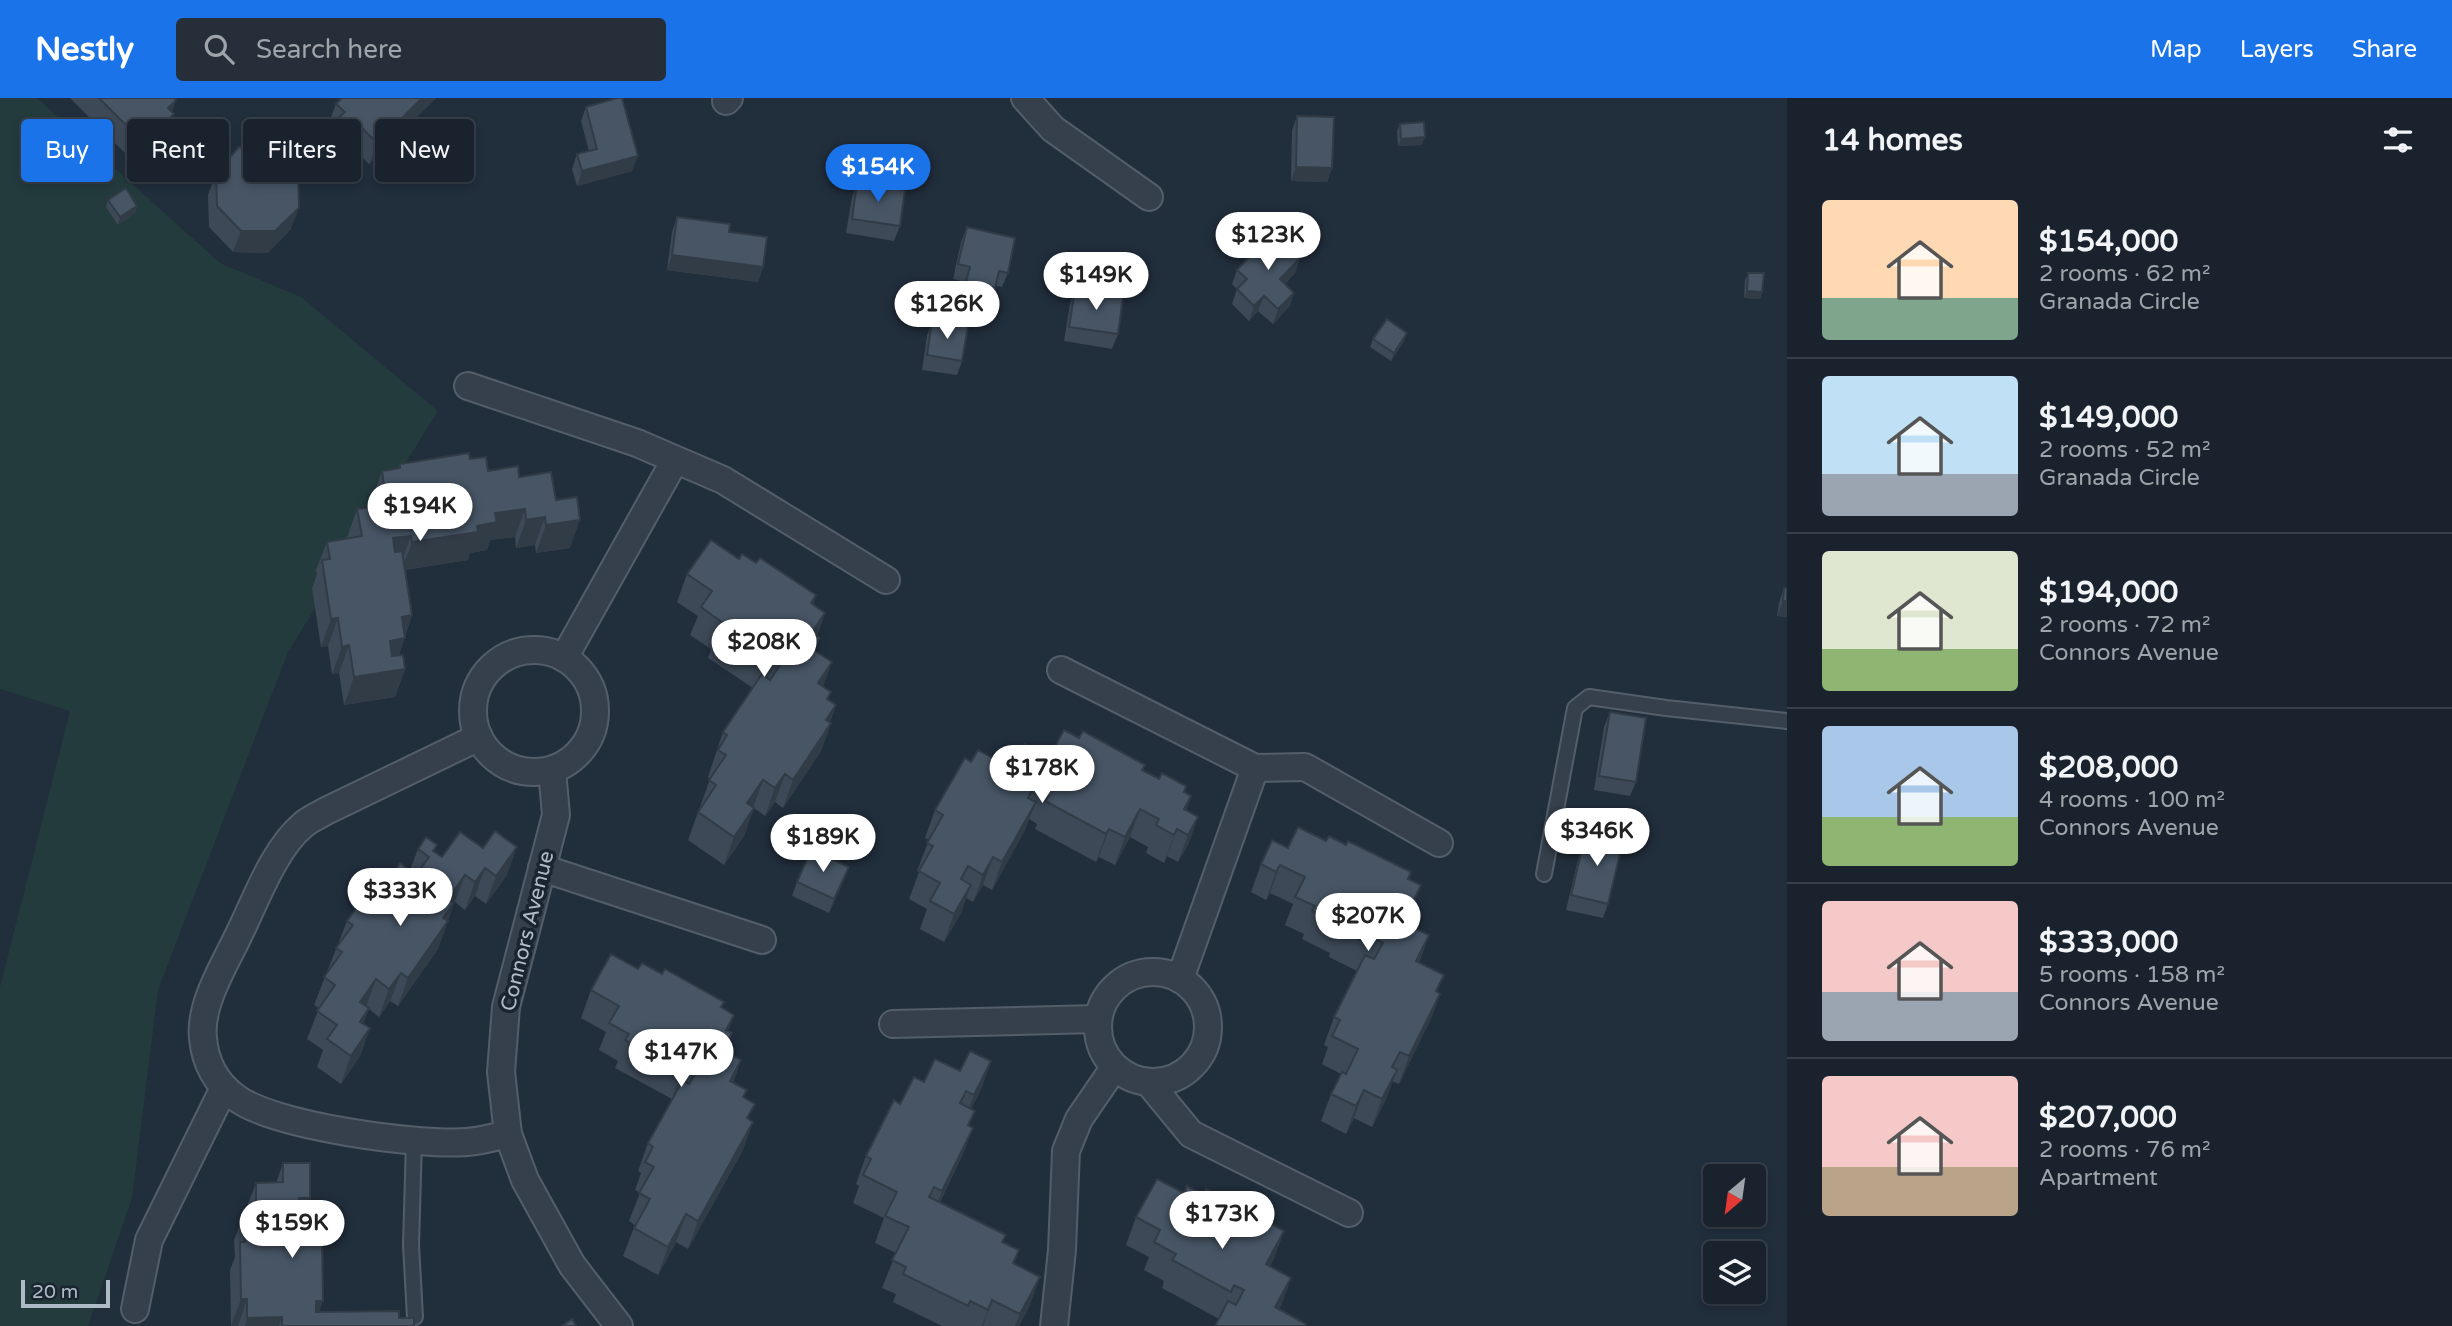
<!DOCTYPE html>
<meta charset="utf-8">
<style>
:root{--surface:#19222d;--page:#262f39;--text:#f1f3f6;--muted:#9fa4aa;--line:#373f49;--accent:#1a73e8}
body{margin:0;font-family:"Varela Round",sans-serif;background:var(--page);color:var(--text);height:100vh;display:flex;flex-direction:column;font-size:26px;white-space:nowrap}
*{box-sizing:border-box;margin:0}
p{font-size:23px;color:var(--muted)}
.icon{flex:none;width:38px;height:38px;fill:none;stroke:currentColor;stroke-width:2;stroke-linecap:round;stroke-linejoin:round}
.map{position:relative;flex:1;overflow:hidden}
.drawer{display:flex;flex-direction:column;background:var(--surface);width:665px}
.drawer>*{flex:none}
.banner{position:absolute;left:21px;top:21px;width:665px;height:63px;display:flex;gap:14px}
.needle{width:46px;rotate:209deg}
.fabs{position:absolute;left:1703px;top:1066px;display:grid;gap:14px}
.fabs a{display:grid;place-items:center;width:63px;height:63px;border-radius:7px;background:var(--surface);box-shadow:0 4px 10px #0003,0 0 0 2px var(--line);font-size:35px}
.scale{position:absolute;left:21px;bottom:18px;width:89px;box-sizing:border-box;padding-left:7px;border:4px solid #b0bbc8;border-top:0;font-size:19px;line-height:24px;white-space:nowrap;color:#b0bbc8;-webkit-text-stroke:5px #1a2530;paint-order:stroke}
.price{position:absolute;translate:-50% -60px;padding:0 16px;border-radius:24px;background:#fff;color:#222;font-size:23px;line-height:46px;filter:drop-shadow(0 2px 4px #0008)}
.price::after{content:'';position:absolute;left:50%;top:42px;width:21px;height:16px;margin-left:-10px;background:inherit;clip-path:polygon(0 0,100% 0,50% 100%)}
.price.active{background:var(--accent);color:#fff}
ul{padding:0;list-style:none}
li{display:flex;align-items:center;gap:21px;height:175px;padding:0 35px}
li+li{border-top:2px solid var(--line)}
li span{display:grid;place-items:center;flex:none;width:196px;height:140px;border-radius:7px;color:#555}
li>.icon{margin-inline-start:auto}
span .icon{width:84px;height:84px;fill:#fffc;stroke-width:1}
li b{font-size:30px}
h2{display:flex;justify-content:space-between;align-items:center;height:84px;padding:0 35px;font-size:30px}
.tag{padding:0 24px;border-radius:7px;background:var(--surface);box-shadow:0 4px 10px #0003,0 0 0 2px var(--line);font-size:24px;line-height:63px}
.tag.active{background:var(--accent);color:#fff}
header{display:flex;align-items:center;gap:42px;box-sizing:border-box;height:98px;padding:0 35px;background:var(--accent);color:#fff}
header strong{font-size:33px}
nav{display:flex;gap:38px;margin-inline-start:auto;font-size:24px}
.search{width:490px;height:63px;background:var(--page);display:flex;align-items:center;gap:18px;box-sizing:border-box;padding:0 24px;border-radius:7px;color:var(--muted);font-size:26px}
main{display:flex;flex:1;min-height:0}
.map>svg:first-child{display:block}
.green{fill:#233b3d}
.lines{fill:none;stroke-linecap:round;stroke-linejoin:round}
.lane-casing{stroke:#535e6a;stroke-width:18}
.street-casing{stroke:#535e6a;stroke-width:30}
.lane{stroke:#35404c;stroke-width:14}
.street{stroke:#35404c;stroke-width:26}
.wall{fill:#3d4957}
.shaded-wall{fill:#323c47}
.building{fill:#475565;stroke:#323c47;stroke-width:2}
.labels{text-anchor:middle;stroke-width:7;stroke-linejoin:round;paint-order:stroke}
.street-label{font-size:21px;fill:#b0bbc8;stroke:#1a2530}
</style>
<header>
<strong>Nestly</strong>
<div class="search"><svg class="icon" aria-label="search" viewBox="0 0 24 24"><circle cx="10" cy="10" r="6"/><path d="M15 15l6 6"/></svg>Search here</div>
<nav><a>Map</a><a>Layers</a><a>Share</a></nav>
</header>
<main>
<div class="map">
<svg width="1787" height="1228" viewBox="0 0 1787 1228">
<rect width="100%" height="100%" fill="#212e3c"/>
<path class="green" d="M0,0H37L220,165L301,199L438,313L288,554L158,892L132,1100L88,1228H0V889L70,613L0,591Z"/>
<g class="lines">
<g class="lane-casing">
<g id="lane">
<path d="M1544,776L1575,610L1589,599L1666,610L1787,623"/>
<path d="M414,1042L411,1147L415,1219"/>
</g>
</g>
<g class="street-casing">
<g id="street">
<path d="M1025,0L1053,31L1149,99"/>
<path d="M726,3L729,0"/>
<path d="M468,288L637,345L723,382L886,482"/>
<circle cx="534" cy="613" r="61"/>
<path d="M564,560L675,362"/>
<path d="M1061,572L1255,670L1305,669L1439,745"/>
<path d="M479,639L326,713C318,718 309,721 303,727C275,750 257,799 241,832C227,863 199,905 203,940C205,964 216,985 235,999C272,1028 418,1048 467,1044C481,1043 495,1039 508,1036L525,1082L572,1167L619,1228"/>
<path d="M542,770L762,842"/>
<circle cx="1153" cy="929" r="55"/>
<path d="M1180,881L1255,670"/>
<path d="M893,926L1098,921"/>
<path d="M1149,985L1191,1036L1349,1115"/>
<path d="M508,1036L501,974L506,909L556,717L552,672"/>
<path d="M135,1211L149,1142L224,990"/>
<path d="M1054,1228L1062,1152L1066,1053L1079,1021L1114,970"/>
</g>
</g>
<use href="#lane" class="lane"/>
<use href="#street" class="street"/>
</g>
<g class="wall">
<path d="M70,0H174L172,14L174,16L166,38L147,56L139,47L128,58Z"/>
<path d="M436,0L369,66L355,52L347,61L330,43L333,32L328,27L336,6Z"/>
<path d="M586,9L632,73L577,88L572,71L577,56L589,53L581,23Z"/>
<path d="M1297,18L1332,70L1327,84L1291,83L1292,33Z"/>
<path d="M1400,26L1422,47L1398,48L1397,33Z"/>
<path d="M216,75L291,131L268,155L233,154L209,129L208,97Z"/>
<path d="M857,84L900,128L894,143L846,135L852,99Z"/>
<path d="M108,102L137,108L135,115L118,127L106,109Z"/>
<path d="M677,119L729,134L763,169L758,184L667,172L672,134Z"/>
<path d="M967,129L1008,175L1002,189L995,188L990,205L961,199L964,184L953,181L961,144Z"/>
<path d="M1300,160L1295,175L1285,186L1294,195L1289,209L1273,226L1258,213L1249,223L1232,206L1237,191L1232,186L1237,172Z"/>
<path d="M1748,175L1762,194L1760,201L1744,200L1745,182Z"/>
<path d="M1075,192L1118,236L1112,251L1064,243L1070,206Z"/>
<path d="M932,223L962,263L957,277L922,272L927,238Z"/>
<path d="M1373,241L1404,243L1391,263L1370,249Z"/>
<path d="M470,361L488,373L519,379L556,402L570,450L536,455L535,447L516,450L515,439L490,442L487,452L470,455L468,462L405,472L412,517L399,557L405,571L395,599L344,607L339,575L332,576L328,548L321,549L312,490L317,476L316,472L327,444L347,440L357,411L373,409L372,401L382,373L398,371L400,366Z"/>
<path d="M739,461L756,465L816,497L813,506L825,515L817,538L815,553L823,589L831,594L828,602L836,607L830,624L831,625L821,653L783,710L775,704L765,718L754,710L744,738L724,767L688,742L710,681L708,679L723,634L753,590L708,560L711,551L690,537L698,518L677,504L687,476Z"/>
<path d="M1784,490H1787V519L1777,518L1779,505Z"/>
<path d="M1610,614L1636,684L1630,698L1594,692L1604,629Z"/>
<path d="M1079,640L1145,667L1143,673L1159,681L1186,688L1184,694L1191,698L1186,713L1198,719L1188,747L1178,764L1167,758L1164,765L1146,755L1148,749L1130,739L1115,767L1099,759L1096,764L1035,731L1037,726L1029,721L1025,732L992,792L983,787L973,804L966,800L961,815L944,844L920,831L927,811L909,801L919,774L917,773L929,742L925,740L935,712L971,664L1012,671L1049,659Z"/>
<path d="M460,734L507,777L486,806L475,798L465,812L455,804L453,808L438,851L398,908L390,903L379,919L369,911L363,926L370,930L360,958L341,986L317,969L323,952L307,941L319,910L314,907L347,823L390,780L410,772L418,751L435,754L442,759Z"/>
<path d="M1586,734L1608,806L1603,820L1566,812L1581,749Z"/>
<path d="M1326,743L1409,781L1411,815L1405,826L1429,837L1419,865L1438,894L1440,896L1430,923L1399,986L1392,983L1387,999L1372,1029L1354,1020L1346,1036L1321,1023L1331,996L1341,976L1322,966L1328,949L1324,947L1334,919L1357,873L1329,859L1330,855L1302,841L1304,836L1285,827L1293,806L1270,795L1266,802L1251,794L1261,766L1288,750Z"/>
<path d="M849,769L843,784L829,815L792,798L797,784Z"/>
<path d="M638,871L722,910L728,933L726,953L741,962L733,985L744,1000L749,1022L743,1052L688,1151L676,1144L658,1177L623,1158L635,1127L629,1123L640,1095L635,1092L641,1075L638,1073L648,1045L672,1001L615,970L618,963L599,952L606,934L581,920L591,892Z"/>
<path d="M991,963L981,991L971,1011L975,1013L969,1028L973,1030L962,1058L940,1104L1003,1144L1014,1166L1030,1207L1019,1228H942L893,1204L896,1196L882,1190L896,1155L875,1145L884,1120L853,1105L859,1088L856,1086L866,1058L900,1006L924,984Z"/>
<path d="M283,1065L310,1100L305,1114L315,1133L319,1214L399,1220L414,1228H231L230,1172L235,1159L234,1142L256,1085H276Z"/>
<path d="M1184,1095L1204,1097L1284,1133L1274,1160L1270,1168L1291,1180L1281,1208L1219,1221L1162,1190L1164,1183L1144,1172L1149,1159L1126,1147L1136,1119Z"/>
</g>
<g class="shaded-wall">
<path d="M422,0H436L369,66L377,45Z"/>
<path d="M176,2L170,20L174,16L166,38L147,56L155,34L168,10Z"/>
<path d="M147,26L139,47L128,58L136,37Z"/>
<path d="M363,31L355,52L347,61L355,39Z"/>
<path d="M1425,39L1422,47L1398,48L1401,41Z"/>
<path d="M638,58L632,73L577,88L582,73Z"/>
<path d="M1296,69L1332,70L1327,84L1291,83Z"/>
<path d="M137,108L135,115L118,127L120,119Z"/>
<path d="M299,110L291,131L268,155L233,154L241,133Z"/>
<path d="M672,157L763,169L758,184L667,172Z"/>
<path d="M1300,160L1295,175L1275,196L1280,181Z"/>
<path d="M1747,193L1762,194L1760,201L1744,200Z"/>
<path d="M1294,195L1289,209L1273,226L1278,211Z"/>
<path d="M1264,198L1258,213L1249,223L1254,208Z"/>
<path d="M1407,235L1404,243L1391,263L1394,255Z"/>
<path d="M525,411L515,439L490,442L487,452L470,455L468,462L402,472L412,444L477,428L495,415Z"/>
<path d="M545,419L535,447L516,450L526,422Z"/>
<path d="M580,422L570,450L536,455L546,427Z"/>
<path d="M411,438L401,465L383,468L393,440Z"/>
<path d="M1783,503H1787V519L1777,518Z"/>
<path d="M825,515L815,543L812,534Z"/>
<path d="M412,517L395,568L380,570L390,543L402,519Z"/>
<path d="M338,520L328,548L321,549L331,521Z"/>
<path d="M820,540L809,567L812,551Z"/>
<path d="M349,547L339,575L332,576L342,549Z"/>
<path d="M774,563L763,591L760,595L770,567Z"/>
<path d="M832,564L822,592L818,585Z"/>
<path d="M405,571L395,599L344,607L354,579Z"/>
<path d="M836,607L827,632L831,625L821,653L783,710L793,682L826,622Z"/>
<path d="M785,676L775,704L765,718L775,690Z"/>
<path d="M763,682L753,710L747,705Z"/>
<path d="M1191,698L1181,726L1177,731L1167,758L1164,765L1184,711Z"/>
<path d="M1036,704L1025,732L992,792L1002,764Z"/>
<path d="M754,710L744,738L724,767L734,739Z"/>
<path d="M1140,711L1130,739L1115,767L1125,739Z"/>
<path d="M1198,719L1188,747L1178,764L1188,737Z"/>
<path d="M1109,731L1099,759L1096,764L1106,736Z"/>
<path d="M517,749L507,777L486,806L496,778Z"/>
<path d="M993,759L983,787L973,804L983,777Z"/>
<path d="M1280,767L1270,795L1266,802L1276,774Z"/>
<path d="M849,769L843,784L829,815L834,801Z"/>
<path d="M485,770L475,798L465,812L475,784Z"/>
<path d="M465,777L446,827L448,823L438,851L398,908L408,880L448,801Z"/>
<path d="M971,787L961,815L944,844L954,816Z"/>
<path d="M1421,787L1411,815L1392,853L1403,825Z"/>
<path d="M1429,837L1418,865L1416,863Z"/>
<path d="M401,875L390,903L379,919L389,891Z"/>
<path d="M376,881L366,909L360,904Z"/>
<path d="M1440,896L1430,923L1399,986L1409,958Z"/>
<path d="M369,910L359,938L360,924Z"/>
<path d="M734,917L724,945L726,932Z"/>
<path d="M370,930L360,958L341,986L351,958Z"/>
<path d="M732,935L722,963L723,952Z"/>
<path d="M741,962L731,990L730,983Z"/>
<path d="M991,963L981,991L964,1025L974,997Z"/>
<path d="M685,968L675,996L672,1001L682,974Z"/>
<path d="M1397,972L1387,999L1372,1029L1382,1001Z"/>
<path d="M1364,992L1354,1020L1346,1036L1356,1008Z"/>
<path d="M753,1024L743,1052L688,1151L698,1123Z"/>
<path d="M973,1030L962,1058L931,1121L942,1093Z"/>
<path d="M299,1100H310L300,1128Z"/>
<path d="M686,1116L676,1144L658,1177L668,1149Z"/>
<path d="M1284,1133L1274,1160L1256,1194L1266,1166Z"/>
<path d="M1040,1179L1030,1207L1019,1228H1015L1020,1216Z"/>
<path d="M1291,1180L1281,1208L1270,1228L1275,1209Z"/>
<path d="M241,1201H247L238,1228H231Z"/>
<path d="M992,1202L983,1228H982L988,1212Z"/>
<path d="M316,1203H323L314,1228Z"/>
<path d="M282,1219L279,1228H245L247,1220Z"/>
</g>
<g class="building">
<path d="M99,0H174L176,2L168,10L174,16L155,34L147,26L136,37Z"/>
<path d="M342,0H422L377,45L363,31L355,39L337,21L345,14L336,6Z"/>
<path d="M617,0H622L638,58L582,73L577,56L597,51L586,9Z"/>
<path d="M1297,18L1334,19L1332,70L1296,69Z"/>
<path d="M1424,24L1425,39L1401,41L1400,26Z"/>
<path d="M239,49L273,51L298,74L299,110L275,133H241L217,108L216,75Z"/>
<path d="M857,84L905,92L900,128L852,121Z"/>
<path d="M126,90L137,108L120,119L108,102Z"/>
<path d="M677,119L730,126L729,134L767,139L763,169L672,157Z"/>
<path d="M967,129L1015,140L1008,175L999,173L995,190L966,184L970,169L958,166Z"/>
<path d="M1272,134L1300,160L1280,181L1294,195L1278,211L1264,198L1254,208L1237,191L1247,181L1237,172Z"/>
<path d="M1748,175H1764L1762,194L1747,193Z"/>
<path d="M1075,192L1123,199L1118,236L1069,229Z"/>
<path d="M1387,221L1407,235L1394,255L1373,241Z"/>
<path d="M932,223L968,228L962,263L927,257Z"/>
<path d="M469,355L470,361L486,359L488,373L518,368L519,379L551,374L556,402L577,399L580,422L546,427L545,419L526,422L525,411L495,415L497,424L477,428L478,434L412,444L411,438L393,440L395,454L402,453L412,517L402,519L405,540L390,543L392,558L403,557L405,571L354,579L349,547L342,549L338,520L331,521L322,462L330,461L327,444L362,438L357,411L387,407L382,373L400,370V366Z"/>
<path d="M711,442L739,461L742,456L756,465L760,460L816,497L811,505L825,515L812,534L820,540L812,551L832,564L818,585L831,594L827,601L836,607L826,622L831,625L793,682L785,676L775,690L763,682L747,705L754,710L734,739L698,714L716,687L709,682L726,657L718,652L727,637L723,634L762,576L770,582L780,567L774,563L770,567L718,532L723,525L701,509L712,493L687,476Z"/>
<path d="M1784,490H1787V503H1783Z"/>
<path d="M1610,614L1646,620L1636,684L1599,678Z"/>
<path d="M1064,632L1079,640L1083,633L1145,667L1142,672L1159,681L1162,675L1186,688L1184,694L1191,698L1184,711L1198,719L1188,737L1177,731L1174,737L1156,727L1159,721L1140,711L1125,739L1109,731L1106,736L1045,703L1048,698L1033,690L1028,700L1036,704L1002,764L993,759L983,777L968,768L961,781L971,787L954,816L930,803L940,785L919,773L933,748L927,745L943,717L935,712L965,660L971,664L978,652L1012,671L1025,646L1049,659Z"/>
<path d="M1298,729L1326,743L1329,738L1346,747L1348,743L1411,774L1408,781L1421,787L1403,825L1429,837L1416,863L1444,877L1436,893L1440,896L1409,958L1400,954L1392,969L1397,972L1382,1001L1364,992L1356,1008L1331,996L1342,974L1346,976L1358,951L1332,938L1340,922L1334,919L1365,857L1374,861L1383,845L1373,840L1370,847L1339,831L1341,827L1312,813L1315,808L1295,799L1305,779L1280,767L1276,774L1261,766L1272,742L1288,750Z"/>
<path d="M495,733L517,749L496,778L485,770L475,784L465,777L448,801L454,805L443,820L448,823L408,880L401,875L389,891L376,881L360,904L369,910L360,924L370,930L351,958L327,941L337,927L317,913L335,887L324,879L342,854L336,850L353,827L347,823L382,774L390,780L400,765L416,777L429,759L418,751L426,739L437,747L433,753L442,759L460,734L483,750Z"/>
<path d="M1586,734L1623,743L1608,806L1571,797Z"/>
<path d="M811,752L849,769L834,801L797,784Z"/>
<path d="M611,856L638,871L642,865L662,876L665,871L724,904L721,909L734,917L726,932L732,935L723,952L741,962L730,983L747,992L743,999L755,1006L747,1020L753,1024L698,1123L686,1116L668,1149L634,1130L650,1101L639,1095L654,1069L645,1064L653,1049L648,1045L683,982L689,986L696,974L685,968L682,974L625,942L629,936L609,925L619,908L591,892Z"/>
<path d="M970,953L991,963L974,997L966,993L960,1005L975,1013L968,1027L973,1030L942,1093L934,1089L929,1099L1006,1137L1002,1144L1019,1152L1013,1165L1040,1179L1020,1216L992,1202L988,1212L970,1203L968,1208L903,1176L906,1169L892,1162L909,1129L885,1118L897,1094L863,1077L871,1061L866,1058L894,1002L900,1006L914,979L924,984L935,961L960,973Z"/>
<path d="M283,1065H310V1100H299V1114L315,1113V1133H322L323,1203H316V1214L399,1213V1220H414V1228H282V1219L247,1220V1201H241L240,1144H245V1114H256V1085L283,1084Z"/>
<path d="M1157,1081L1184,1095L1187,1088L1204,1097L1206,1091L1284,1133L1266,1166L1291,1180L1275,1209L1306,1226L1305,1228H1215L1228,1203L1236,1207L1244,1192L1234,1187L1231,1194L1172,1162L1176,1156L1154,1144L1160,1132L1136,1119Z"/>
<path d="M572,1221L576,1228H562Z"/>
</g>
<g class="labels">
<g class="street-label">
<text transform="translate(527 833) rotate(-76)" y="7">Connors Avenue</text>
</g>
</g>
</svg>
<div class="fabs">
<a><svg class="needle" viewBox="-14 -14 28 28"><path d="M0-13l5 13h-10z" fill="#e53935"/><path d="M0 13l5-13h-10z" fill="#9fa4aa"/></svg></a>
<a><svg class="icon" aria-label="layers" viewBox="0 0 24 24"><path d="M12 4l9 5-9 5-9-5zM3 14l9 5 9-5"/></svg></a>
</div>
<div class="scale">20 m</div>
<b class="price active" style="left:878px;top:106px">$154K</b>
<b class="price" style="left:1268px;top:174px">$123K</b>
<b class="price" style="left:1096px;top:214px">$149K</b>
<b class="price" style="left:947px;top:243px">$126K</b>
<b class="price" style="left:420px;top:445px">$194K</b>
<b class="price" style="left:764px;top:581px">$208K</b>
<b class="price" style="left:1042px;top:707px">$178K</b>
<b class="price" style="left:1597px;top:770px">$346K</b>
<b class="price" style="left:823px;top:776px">$189K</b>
<b class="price" style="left:400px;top:830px">$333K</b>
<b class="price" style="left:1368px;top:855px">$207K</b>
<b class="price" style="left:681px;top:991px">$147K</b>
<b class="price" style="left:1222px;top:1153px">$173K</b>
<b class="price" style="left:292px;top:1162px">$159K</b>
<div class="banner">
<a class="tag active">Buy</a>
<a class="tag">Rent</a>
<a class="tag">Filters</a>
<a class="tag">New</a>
</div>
</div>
<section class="drawer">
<h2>14 homes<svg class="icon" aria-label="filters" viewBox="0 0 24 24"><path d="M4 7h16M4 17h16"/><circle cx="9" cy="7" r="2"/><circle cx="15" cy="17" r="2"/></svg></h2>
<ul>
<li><span style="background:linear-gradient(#ffd9b3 70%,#7fa58c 0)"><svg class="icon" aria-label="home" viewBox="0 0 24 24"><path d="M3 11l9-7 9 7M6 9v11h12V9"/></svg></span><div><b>$154,000</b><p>2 rooms · 62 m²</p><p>Granada Circle</p></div></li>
<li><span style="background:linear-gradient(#bfe0f5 70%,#9aa5b1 0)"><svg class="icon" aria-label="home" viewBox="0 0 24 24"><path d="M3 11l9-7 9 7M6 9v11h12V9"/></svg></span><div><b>$149,000</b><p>2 rooms · 52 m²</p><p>Granada Circle</p></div></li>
<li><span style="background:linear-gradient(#dfe7d0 70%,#8fb573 0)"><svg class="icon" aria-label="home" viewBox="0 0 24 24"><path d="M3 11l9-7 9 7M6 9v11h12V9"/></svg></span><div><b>$194,000</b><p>2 rooms · 72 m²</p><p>Connors Avenue</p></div></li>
<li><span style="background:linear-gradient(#a9c7e8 65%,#8fb573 0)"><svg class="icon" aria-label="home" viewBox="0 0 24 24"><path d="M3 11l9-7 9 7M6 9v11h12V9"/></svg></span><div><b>$208,000</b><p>4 rooms · 100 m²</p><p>Connors Avenue</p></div></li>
<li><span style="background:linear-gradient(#f6c9c9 65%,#9aa5b1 0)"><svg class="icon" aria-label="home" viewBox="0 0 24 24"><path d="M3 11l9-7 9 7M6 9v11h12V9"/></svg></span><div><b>$333,000</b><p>5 rooms · 158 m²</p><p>Connors Avenue</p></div></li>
<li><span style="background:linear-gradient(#f6c9c9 65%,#b9a48a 0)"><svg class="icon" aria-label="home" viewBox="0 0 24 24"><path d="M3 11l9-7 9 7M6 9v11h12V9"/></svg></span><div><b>$207,000</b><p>2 rooms · 76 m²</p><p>Apartment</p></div></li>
</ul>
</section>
</main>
